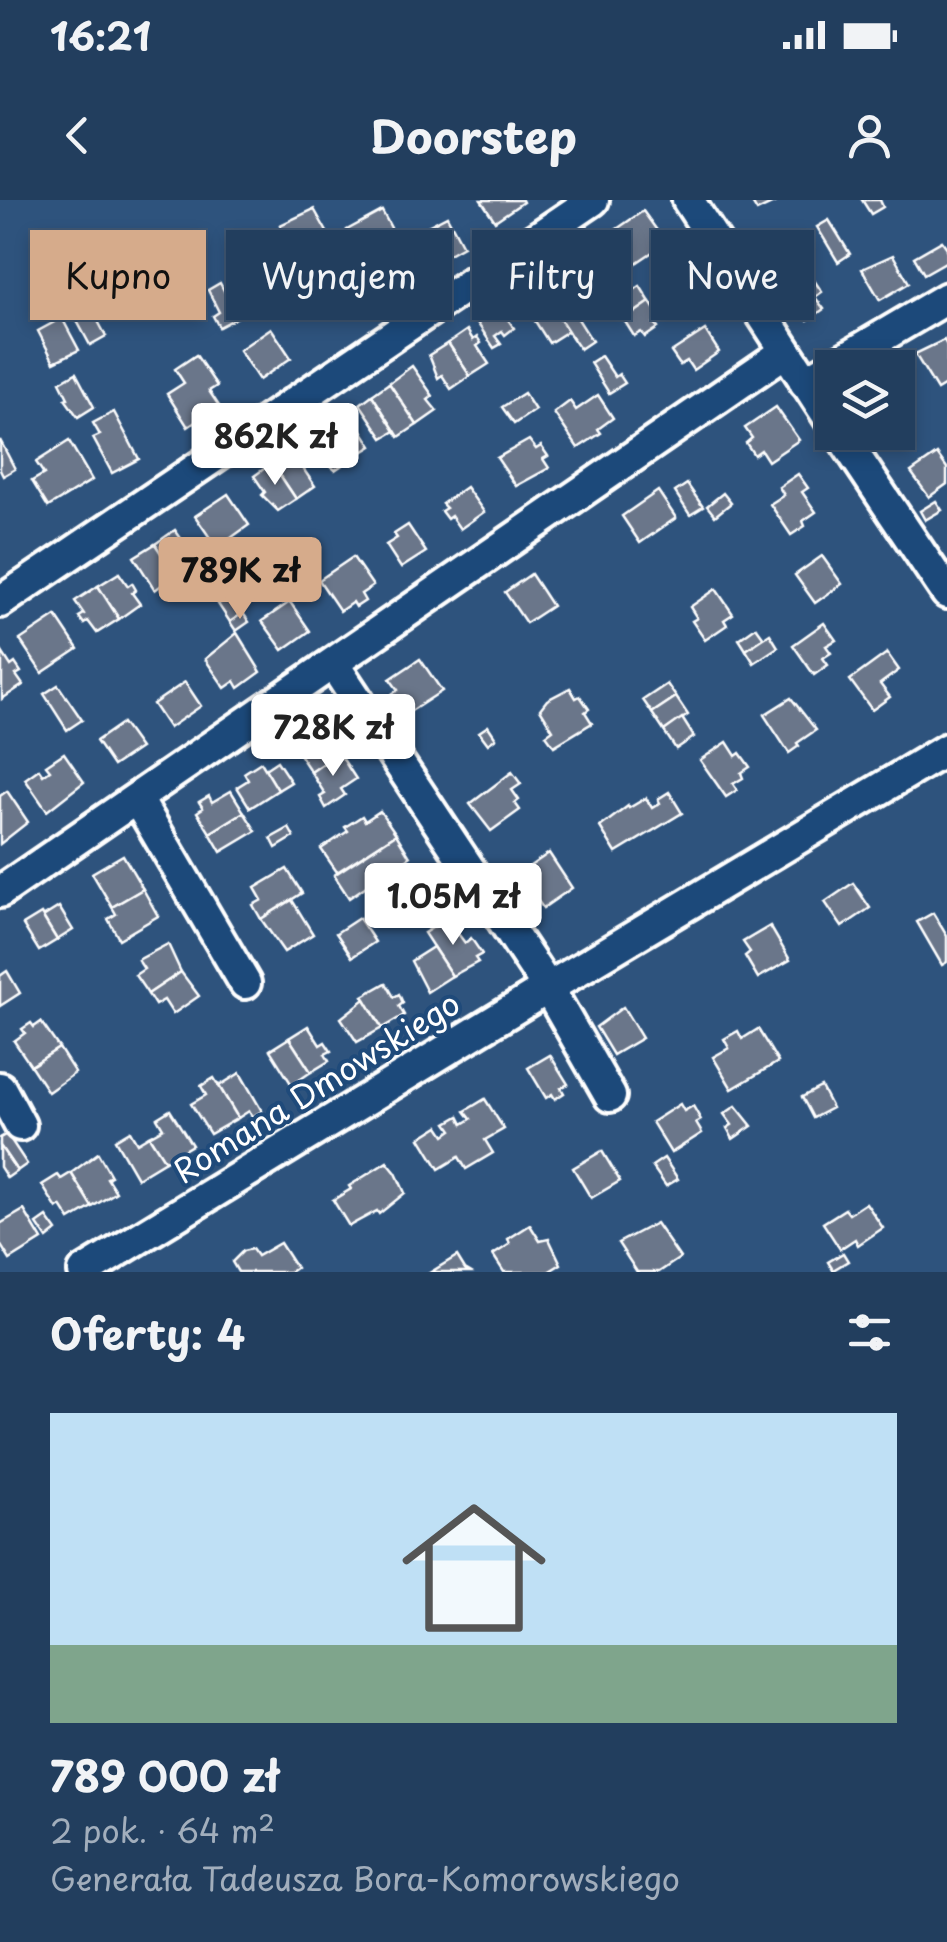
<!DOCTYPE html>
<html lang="pl">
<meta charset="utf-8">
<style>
:root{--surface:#223e5e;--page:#2a4564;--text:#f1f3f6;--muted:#a2aebc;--line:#3f5773;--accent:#d6ab8b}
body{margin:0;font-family:"Playpen Sans",sans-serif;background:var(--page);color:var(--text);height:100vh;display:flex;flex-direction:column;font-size:38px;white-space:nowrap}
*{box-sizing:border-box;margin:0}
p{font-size:32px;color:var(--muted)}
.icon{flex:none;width:55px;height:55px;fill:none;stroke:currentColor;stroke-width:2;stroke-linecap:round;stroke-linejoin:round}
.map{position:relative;height:1072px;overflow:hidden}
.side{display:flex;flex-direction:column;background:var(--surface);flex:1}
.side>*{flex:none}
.guide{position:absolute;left:30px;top:30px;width:888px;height:90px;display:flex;gap:20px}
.fabs{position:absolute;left:815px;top:150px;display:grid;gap:20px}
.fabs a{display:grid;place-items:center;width:100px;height:100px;border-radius:0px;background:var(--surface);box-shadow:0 5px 15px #0003,0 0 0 2px var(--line);font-size:50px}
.price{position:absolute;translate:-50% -85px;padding:0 22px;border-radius:10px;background:#fff;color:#222;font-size:32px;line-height:65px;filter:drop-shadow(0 2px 5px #0008)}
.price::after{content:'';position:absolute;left:50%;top:60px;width:30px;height:22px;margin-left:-15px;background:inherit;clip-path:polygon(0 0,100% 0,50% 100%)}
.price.active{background:var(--accent);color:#111}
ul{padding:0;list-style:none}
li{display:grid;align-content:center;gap:20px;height:530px;padding:0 50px}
li span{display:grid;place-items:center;height:310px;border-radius:0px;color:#555}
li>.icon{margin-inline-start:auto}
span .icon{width:180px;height:180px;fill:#fffc;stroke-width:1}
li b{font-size:42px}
h2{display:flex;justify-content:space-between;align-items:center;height:120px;padding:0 50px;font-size:42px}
.chip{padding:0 35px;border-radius:0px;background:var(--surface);box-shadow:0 5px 15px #0003,0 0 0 2px var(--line);font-size:35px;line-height:90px}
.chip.active{background:var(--accent);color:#111}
.status{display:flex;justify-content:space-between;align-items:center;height:70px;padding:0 50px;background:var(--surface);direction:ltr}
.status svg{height:28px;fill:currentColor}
header{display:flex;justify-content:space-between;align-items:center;height:130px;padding:0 50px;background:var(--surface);font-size:45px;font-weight:700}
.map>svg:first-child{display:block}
.building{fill:#6b768a;stroke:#fff;stroke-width:2.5}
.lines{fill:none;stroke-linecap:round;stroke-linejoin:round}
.minor-casing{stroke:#fff;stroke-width:38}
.minor{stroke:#1f4a7a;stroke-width:30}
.labels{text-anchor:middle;stroke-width:8;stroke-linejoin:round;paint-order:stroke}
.street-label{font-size:32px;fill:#fff;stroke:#1f4a7a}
</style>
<div class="status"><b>16:21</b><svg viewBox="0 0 49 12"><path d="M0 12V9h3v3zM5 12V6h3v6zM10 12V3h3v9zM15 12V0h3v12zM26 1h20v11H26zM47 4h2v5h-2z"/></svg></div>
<header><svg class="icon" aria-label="back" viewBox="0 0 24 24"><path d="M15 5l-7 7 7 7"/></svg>Doorstep<svg class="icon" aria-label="person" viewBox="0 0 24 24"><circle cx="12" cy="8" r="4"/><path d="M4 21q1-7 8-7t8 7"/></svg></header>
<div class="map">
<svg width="947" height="1072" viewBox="0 0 947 1072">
<rect width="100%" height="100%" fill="#2e537d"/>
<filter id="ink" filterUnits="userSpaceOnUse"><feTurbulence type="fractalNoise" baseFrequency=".01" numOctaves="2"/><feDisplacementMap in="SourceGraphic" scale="20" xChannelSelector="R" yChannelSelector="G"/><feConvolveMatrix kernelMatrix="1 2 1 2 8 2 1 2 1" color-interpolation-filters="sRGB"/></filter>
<g filter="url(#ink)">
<g class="building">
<path d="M481,0H522L523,2L495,21Z"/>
<path d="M753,0H780L757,11L751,1Z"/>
<path d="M862,0H880L883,7L871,14Z"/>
<path d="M314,9L327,32L319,36L322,41L295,53L280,25Z"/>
<path d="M382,11L400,45L366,63L347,30Z"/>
<path d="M643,11L666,43L633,65L611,33Z"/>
<path d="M447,16L463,46L434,62L418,31Z"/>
<path d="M829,20L850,54L838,62L817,27Z"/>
<path d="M942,41L947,48V61L924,74L914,57Z"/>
<path d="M785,54L794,66L799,62L805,71L800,75L807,85L814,80L822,92L815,97L824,109L808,120L770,65Z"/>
<path d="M893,55L909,83L880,100L862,69Z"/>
<path d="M220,83L238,117L219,127L213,116L219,112L208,90Z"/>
<path d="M536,83L553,108L542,116L525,90Z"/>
<path d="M640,86L650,102L631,115L621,99Z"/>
<path d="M574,89L589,112L578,119L592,141L580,149L550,105Z"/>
<path d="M509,90L519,105L505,115L514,128L505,135L502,131L495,136L501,144L494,148L472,115Z"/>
<path d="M86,99L106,136L90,145L70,108Z"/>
<path d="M650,102L661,119L654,123L658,128L645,137L641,132L634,136L624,120Z"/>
<path d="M553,108L568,131L549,143L535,121Z"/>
<path d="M62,118L79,150L54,162L38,131Z"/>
<path d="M271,128L291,158L259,180L239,150Z"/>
<path d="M467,130L473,140L477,137L481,143L477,146L489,164L470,176L448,143Z"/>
<path d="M705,130L719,152L693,170L687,161L680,165L671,152Z"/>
<path d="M944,140L947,146V184L937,190L915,154Z"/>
<path d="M448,143L470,176L451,189L442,175L438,178L429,155Z"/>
<path d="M196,155L217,186L209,191L219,206L188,227L167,194L184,183L175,169Z"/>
<path d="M601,156L615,177L619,174L625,183L609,193L590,163Z"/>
<path d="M412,166L433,196L428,200L437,211L417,225L389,183Z"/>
<path d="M76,173L94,207L78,217L65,199L68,198L60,182Z"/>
<path d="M389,183L417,225L399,237L372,195Z"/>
<path d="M524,193L535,210L514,224L502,207Z"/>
<path d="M372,195L395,231L383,238L360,204Z"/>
<path d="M598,195L613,218L598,229L601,233L578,248L554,213L570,201L576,210Z"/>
<path d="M776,207L799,240L768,261L761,250L754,255L746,243L752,238L745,228Z"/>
<path d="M350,211L372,246L353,258L331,223Z"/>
<path d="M114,212L139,259L112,273L93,238L100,235L93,223Z"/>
<path d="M331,223L353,258L335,270L320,257L324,255L312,235Z"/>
<path d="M902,224L910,236L899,243L891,232H898V227Z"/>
<path d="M0,240L15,269L3,276L0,270Z"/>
<path d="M529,240L536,249L541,246L548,256L543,259L549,268L516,286L497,258Z"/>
<path d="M69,241L92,280L48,307L32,281L44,274L36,262Z"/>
<path d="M291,251L315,286L296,299L272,263Z"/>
<path d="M937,254L947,268V284L929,297L911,272Z"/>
<path d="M272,263L296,299L278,311L262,295L265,292L254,276Z"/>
<path d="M798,274L808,288L802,292L816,312L803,321L805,326L791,335L770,304L784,295L779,287Z"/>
<path d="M687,284L703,307L690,315L675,292Z"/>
<path d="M466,287L484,312L460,329L451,316L447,319L441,311L446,308L442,304Z"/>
<path d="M658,291L676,318L640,343L622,316Z"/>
<path d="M723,293L731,303L715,316L707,306Z"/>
<path d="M228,294L249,325L217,348L195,316Z"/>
<path d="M936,301L942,310L925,320L920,311Z"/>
<path d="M408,325L426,352L401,368L386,345L397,338L394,334Z"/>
<path d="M175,330L198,362L186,370L189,375L179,381L155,344Z"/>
<path d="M155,344L179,381L170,386L167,381L155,390L134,357Z"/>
<path d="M822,356L842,384L815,403L795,375Z"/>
<path d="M353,357L373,386L361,394L365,401L356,407L353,402L340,411L319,380Z"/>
<path d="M119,373L128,386L132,383L136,390L132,393L140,404L119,419L98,386Z"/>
<path d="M531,374L552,406L526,423L505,392Z"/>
<path d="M98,386L119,419L97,433L88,421L84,424L79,417L84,414L75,401Z"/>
<path d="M716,389L733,414L724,420L727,425L705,440L692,421L697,418L690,407Z"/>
<path d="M230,392L243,413L230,422L218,404L222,402L220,399Z"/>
<path d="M290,402L310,431L283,450L262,421Z"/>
<path d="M243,413L249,422L236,431L230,422Z"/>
<path d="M56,416L78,449L42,473L20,440Z"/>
<path d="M824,423L836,440L826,446L831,453L823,458L828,465L814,475L793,445Z"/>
<path d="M756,427L764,438L746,450L739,439Z"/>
<path d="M237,433L261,472L239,488L235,481L225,488L205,459Z"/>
<path d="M770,434L778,447L754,463L746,450Z"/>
<path d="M2,452L11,466L15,463L21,472L16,475L23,485L2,499Z"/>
<path d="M887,453L899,470L880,484L890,497L872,510L850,480Z"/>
<path d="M420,459L442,491L411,511L404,500L398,504L392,494L398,490L390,479Z"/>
<path d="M185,482L201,506L169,528L153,504Z"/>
<path d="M667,484L676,497L652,513L643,500Z"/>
<path d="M58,485L82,520L67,530L44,494Z"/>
<path d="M570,488L576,498L580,496L589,509L585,512L592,523L554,546L546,535L553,530L540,509L547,500Z"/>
<path d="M676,497L688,515L664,531L652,513Z"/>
<path d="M791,498L816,530L797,543L799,546L789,553L764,515Z"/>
<path d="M682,518L694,537L676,549L664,531Z"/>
<path d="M122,523L140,548L113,566L96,541Z"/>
<path d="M321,525L339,553L311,572L295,548L292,551L285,539L303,527L307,533Z"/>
<path d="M488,526L496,538L488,544L479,532Z"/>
<path d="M727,542L736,556L740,553L750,567L741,573L743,578L733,584L737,590L726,597L700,560Z"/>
<path d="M64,553L84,582L47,611L25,579L39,569L43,575L50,570L46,565Z"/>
<path d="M339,553L356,579L341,589L345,595L326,608L320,597L325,594L311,572Z"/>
<path d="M277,561L291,582L278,590L265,569Z"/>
<path d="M261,562L278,590L250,608L237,587L248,580L244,573Z"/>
<path d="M512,572L521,584L512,590L519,600L515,603L520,610L491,631L470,604Z"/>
<path d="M7,591L28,622L0,644V596Z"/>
<path d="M231,591L244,612L210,633L197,612L203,608L199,602L209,596L212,602Z"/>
<path d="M669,592L682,613L616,653L600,627L628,606L629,608L646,598L652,608L660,603L658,599Z"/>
<path d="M380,611L396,634L337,672L321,649L348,631L345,627L362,616L365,621Z"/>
<path d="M244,612L256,631L221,652L210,633Z"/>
<path d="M289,628L294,637L276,648L271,638Z"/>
<path d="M396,634L410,657L395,667L399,672L382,683L378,678L349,698L334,675Z"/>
<path d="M549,653L572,688L543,708L533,694L528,698L521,688L527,684L520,673Z"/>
<path d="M123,655L143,689L112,707L92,673Z"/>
<path d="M287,669L302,693L261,719L253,705L262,700L255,688Z"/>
<path d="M853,683L870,708L842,727L825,702Z"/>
<path d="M143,689L158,716L119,739L108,719L116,714L112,707Z"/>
<path d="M292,700L313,734L284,752L261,719Z"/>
<path d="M59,707L73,730L57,740L43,717Z"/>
<path d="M933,713L947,736V762L942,765L917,722Z"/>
<path d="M41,714L57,740L39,751L23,725Z"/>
<path d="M359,718L375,742L352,757L336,733Z"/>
<path d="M447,719L465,743L471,738L482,754L475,758L478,762L452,776L424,733Z"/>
<path d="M770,726L790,760L758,778L745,756L750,752L743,742Z"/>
<path d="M168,744L181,772L148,794L135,775L144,769L138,760Z"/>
<path d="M433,747L452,776L427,792L411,761Z"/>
<path d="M7,771L20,793L0,806V776Z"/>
<path d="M181,772L199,796L173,814L164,800L155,805L148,794Z"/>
<path d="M386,783L394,797L399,794L403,803L399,806L404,815L382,828L363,796Z"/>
<path d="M365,799L382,828L357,842L341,818Z"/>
<path d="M623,807L642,838L613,855L596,827Z"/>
<path d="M41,822L59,848L31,866L14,841L25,833L22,829L31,823L34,827Z"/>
<path d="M308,826L320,845L325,842L331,851L325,854L329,861L311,872L289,838Z"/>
<path d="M758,829L778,862L732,889L713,857L729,848L724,839L738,831L742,839Z"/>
<path d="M289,838L311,872L292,885L270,850Z"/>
<path d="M59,848L75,873L48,892L31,866Z"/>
<path d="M550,855L568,884L561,888L564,893L555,899L552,894L546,898L528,868Z"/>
<path d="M240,873L262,911L252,917L249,911L238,918L219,886Z"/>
<path d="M214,878L238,918L210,934L191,904L206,895L201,886Z"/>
<path d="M821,887L832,908L813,918L802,897Z"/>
<path d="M485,899L504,929L485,940L493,953L466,969L459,957L439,969L420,938L439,926L445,935L452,930L447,923L459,916L463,924L471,919L465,911Z"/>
<path d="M680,904L684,911L693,906L701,920L696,923L702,933L671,953L652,922Z"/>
<path d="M736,906L752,926L733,939L727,928L732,925L724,914Z"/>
<path d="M170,910L192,945L165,961L149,936L163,928L157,918Z"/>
<path d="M130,931L137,943L149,936L165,961L137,978L115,940Z"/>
<path d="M7,934L27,964L17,971L0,946V938Z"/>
<path d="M0,946L17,971L7,978L0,967Z"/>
<path d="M602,951L620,981L591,998L573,968Z"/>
<path d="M98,953L111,976L107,978L116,992L92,1007L71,973Z"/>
<path d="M664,958L678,979L666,986L652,966Z"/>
<path d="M387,962L396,973L405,993L379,1014L377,1011L349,1026L333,1000L351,989L349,986Z"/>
<path d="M71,973L92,1007L70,1020L61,1006L57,1009L42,985L58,975L61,979Z"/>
<path d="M866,1003L883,1028L858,1045L855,1039L840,1049L823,1023L845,1009L849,1014Z"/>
<path d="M24,1010L42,1040L10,1060L0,1044V1024Z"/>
<path d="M47,1017L57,1031L47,1039L37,1024Z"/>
<path d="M656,1023L680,1058L659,1072H637L618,1043Z"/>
<path d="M530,1025L540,1041L549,1039L561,1064L548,1072H504L493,1055L510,1044L508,1039Z"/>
<path d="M280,1043L296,1068L290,1072H238L232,1062L243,1051L252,1049L257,1056Z"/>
<path d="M843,1053L848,1061L833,1070L828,1062Z"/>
<path d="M457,1056L465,1069L470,1072H431Z"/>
</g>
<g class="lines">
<g class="minor-casing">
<g id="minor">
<path d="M688,0L832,222"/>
<path d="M805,182L947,98"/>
<path d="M839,232L947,393"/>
<path d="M0,402L593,0"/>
<path d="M334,465L548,788L610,896"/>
<path d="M137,599L245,783"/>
<path d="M0,692L785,152"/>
<path d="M0,888L20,925"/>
<path d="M84,1072L548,788L947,549"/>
</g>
</g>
<use href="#minor" class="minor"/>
</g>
</g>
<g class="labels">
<g class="street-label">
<text transform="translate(317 888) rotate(-32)" y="11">Romana Dmowskiego</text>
</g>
</g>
</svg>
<div class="fabs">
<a><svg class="icon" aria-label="layers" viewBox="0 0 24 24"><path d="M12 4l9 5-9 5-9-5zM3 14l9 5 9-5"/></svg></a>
</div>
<b class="price" style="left:275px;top:288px">862K zł</b>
<b class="price active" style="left:240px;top:422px">789K zł</b>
<b class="price" style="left:333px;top:579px">728K zł</b>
<b class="price" style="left:453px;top:748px">1.05M zł</b>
<div class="guide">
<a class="chip active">Kupno</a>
<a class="chip">Wynajem</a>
<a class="chip">Filtry</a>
<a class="chip">Nowe</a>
</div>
</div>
<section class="side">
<h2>Oferty: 4<svg class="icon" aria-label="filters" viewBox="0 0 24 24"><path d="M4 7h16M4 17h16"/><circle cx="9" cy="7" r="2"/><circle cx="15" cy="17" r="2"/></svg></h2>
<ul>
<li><span style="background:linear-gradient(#bfe0f5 75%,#7fa58c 0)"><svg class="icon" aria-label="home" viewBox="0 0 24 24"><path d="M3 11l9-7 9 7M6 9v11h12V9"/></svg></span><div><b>789 000 zł</b><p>2 pok. · 64 m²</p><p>Generała Tadeusza Bora-Komorowskiego</p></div></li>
</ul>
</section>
